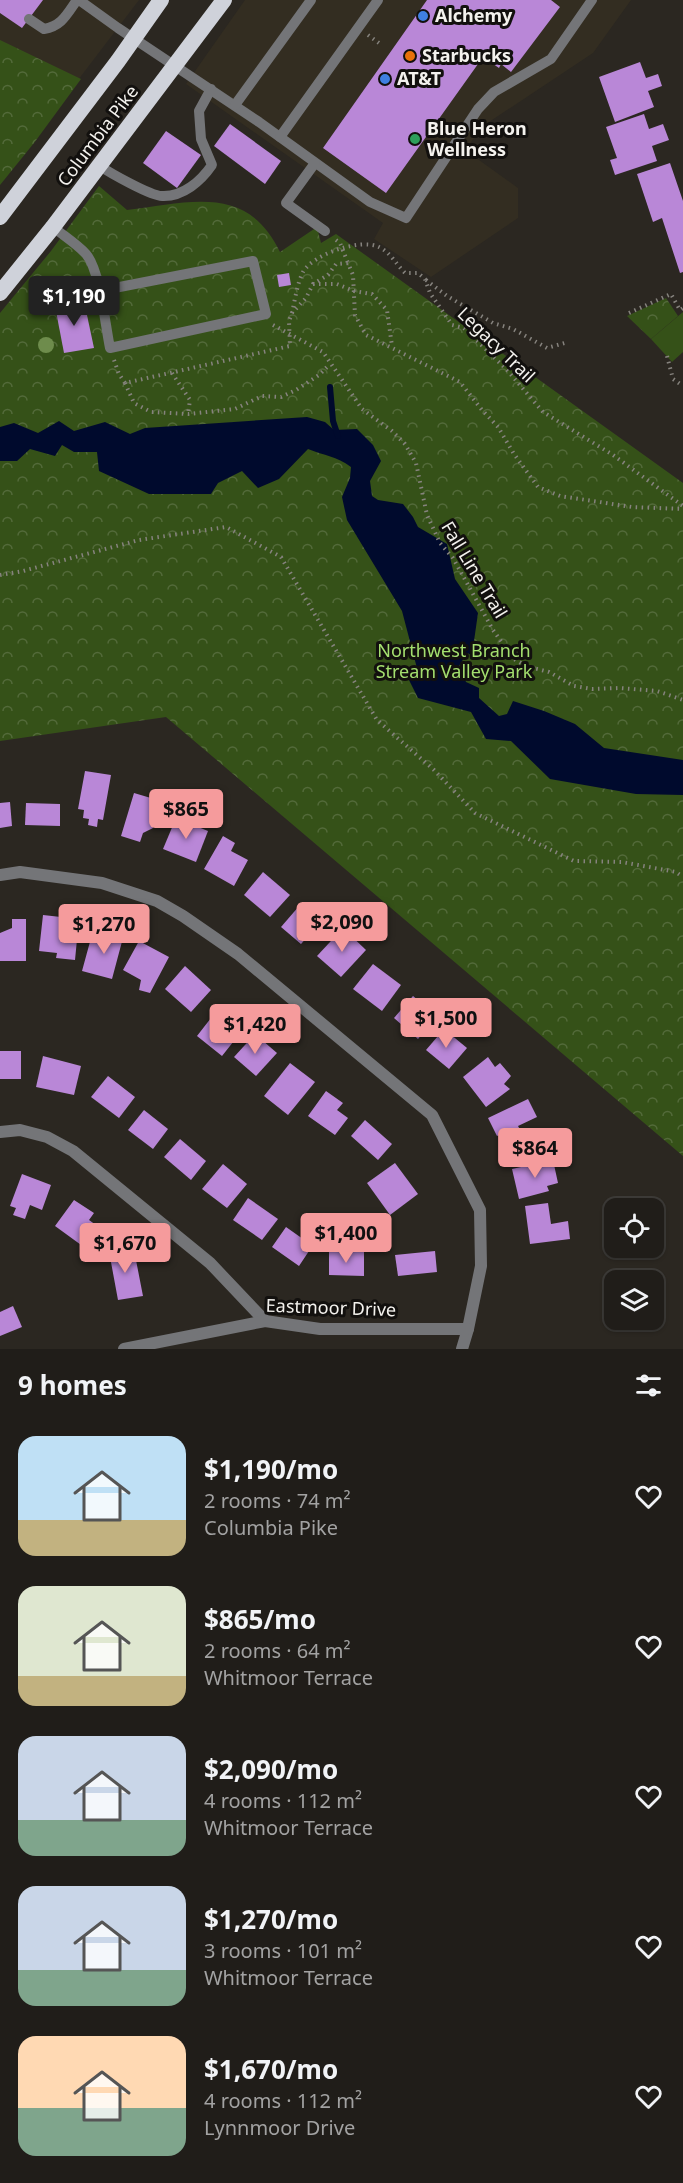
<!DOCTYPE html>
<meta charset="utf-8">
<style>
:root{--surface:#201d19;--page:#2d2a26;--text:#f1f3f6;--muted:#a2a2a2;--line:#3d3b38;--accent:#f59b9c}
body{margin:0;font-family:"Noto Sans",sans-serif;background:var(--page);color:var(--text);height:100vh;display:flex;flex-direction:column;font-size:22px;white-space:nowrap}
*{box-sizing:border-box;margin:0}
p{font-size:20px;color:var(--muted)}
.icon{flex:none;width:33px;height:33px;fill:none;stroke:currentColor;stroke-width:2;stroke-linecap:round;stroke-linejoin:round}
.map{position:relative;height:1349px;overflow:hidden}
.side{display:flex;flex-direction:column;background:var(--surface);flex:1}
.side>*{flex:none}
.buttons{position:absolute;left:604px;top:1198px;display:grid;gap:12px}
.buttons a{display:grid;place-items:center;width:60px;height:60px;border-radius:12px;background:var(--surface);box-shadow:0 2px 4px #0004,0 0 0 2px var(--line);font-size:30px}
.price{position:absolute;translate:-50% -51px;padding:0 14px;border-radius:6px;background:var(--accent);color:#111;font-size:20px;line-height:39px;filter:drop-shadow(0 2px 3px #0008)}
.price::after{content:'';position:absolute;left:50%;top:36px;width:18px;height:14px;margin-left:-9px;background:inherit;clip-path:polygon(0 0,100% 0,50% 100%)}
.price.current{background:#222;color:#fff}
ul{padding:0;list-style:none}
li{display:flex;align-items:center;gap:18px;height:150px;padding:0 18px}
li span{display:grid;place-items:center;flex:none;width:168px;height:120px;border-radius:18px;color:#555}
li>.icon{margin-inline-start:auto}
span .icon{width:72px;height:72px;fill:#fffc;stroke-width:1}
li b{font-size:26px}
h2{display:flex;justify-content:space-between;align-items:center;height:72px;padding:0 18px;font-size:26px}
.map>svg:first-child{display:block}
.built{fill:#332d21}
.park{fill:url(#park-crowns)}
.pitch{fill:#355118}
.water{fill:#000a2d}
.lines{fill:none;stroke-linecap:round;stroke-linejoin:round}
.stream{stroke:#000a2d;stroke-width:6}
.building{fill:#b987d7}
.path{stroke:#86837e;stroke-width:4;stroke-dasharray:1.5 4.5;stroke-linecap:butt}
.service{stroke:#747578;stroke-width:10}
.minor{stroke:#747578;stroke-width:12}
.trunk{stroke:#cfd2da;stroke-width:16}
.tree{fill:#6e8c4c}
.shop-dot{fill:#3f7fe0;stroke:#12100e;stroke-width:2}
.food-dot{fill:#e8710a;stroke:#12100e;stroke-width:2}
.leisure-dot{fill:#2e9e5b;stroke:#12100e;stroke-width:2}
.labels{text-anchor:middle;stroke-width:6;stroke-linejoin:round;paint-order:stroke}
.poi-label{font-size:18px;font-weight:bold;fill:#f4f2ee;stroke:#12100e;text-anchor:start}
.street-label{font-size:18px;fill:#f4f2ee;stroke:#12100e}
.park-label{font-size:18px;fill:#a4df6f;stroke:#12100e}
</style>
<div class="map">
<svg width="683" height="1349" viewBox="0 0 683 1349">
<defs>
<pattern id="park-crowns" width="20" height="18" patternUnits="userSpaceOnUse" patternTransform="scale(1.5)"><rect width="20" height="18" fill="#355118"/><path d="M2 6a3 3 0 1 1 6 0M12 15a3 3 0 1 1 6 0" fill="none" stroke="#536a3a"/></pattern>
</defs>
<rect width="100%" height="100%" fill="#2b2721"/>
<g class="built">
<path d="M0,0H139L78,80L0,43Z"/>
<path d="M245,0H631L593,53L483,126L465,150L518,188V218L431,277L374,239L383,223L186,84Z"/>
</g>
<g class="park">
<path d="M0,40L81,79L34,143L0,185Z"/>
<path d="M99,186L127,210C189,203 247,183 280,252L317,227L321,243L336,234L683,483V1156L166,717L0,741V313L51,251Z"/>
<path d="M666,298L678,316L651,339L627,316Z"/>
</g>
<path class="pitch" d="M683,312V352L672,362L651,339Z"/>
<path class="water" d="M307,417L325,422L334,430L357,429L373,445L381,461L370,481L372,496L378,500L403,504L413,517L418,527L447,544L455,579L478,613L473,648L481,659L467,653L459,666L466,682L479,688V698L499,716L507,714L513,701L544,711L575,724L604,748L683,760V795L636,794L550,779L511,741L486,739L471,712L418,698L409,680L418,672L402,611L347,520L342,497L350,478L351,467C336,456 325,456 308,449L279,479L258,488L242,471L218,483L211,494H149L99,471L97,452H74L62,445L55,456L30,449L17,461H0V427L14,423L38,433L59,421L74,431L105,422L130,434L145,428Z"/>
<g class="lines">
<path class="stream" d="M330,387L333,421L338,436"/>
</g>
<g class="building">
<path d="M0,0H43L22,28L0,13Z"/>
<path d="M427,0H551L560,7L511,72L501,64L499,68L483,57L386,193L323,148Z"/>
<path d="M640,62L646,78L658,74L662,86L648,91L654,107L615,122L599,77Z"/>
<path d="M644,114L649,129L663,124L669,140L652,146L657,161L615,175L610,160L617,158L606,127Z"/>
<path d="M230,124L281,161L265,184L214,146Z"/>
<path d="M166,131L201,155L177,188L143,163Z"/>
<path d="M670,163L683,201V272L680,273L662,218L653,222L637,174Z"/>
<path d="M289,273L291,285L279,287L277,275Z"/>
<path d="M84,301L94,348L64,353L55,306Z"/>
<path d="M85,771L111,775L103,820L98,819L97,827L88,825L89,819L83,818L84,810L78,809Z"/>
<path d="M134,793L161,801L153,828L143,833L140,842L121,836Z"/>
<path d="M10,802L12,826L0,828V803Z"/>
<path d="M26,803L60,804V826L25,825Z"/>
<path d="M176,818L208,831L196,862L163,849Z"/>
<path d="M223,836L235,843L231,851L248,860L234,886L204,869Z"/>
<path d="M263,872L290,895L270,917L244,895Z"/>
<path d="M300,905L320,923L301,944L281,927Z"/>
<path d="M43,915L79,919L75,960L56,958L57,953L39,951Z"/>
<path d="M12,919H26V961H0V933L12,928Z"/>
<path d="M343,928L366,950L341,977L317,956Z"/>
<path d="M106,930L124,934L112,979L82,971L91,938L103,941Z"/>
<path d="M139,941L169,957L150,993L139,990L141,980L123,970Z"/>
<path d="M373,964L401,985L382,1011L353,989Z"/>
<path d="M185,966L211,990L191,1012L165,989Z"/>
<path d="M413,996L437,1016L418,1039L394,1018Z"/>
<path d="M218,1009L229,1017L234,1010L249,1022L222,1056L197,1036Z"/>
<path d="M444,1029L467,1048L449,1069L426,1050Z"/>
<path d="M255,1034L277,1053L256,1076L234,1057Z"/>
<rect x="0" y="1051" width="21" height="28"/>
<path d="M43,1056L81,1066L74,1095L36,1087Z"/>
<path d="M488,1057L495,1067L500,1063L511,1076L504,1084L510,1089L486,1107L463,1077Z"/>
<path d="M290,1063L315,1082L288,1115L264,1096Z"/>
<path d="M108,1076L135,1097L119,1118L91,1097Z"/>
<path d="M326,1091L343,1103L337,1110L348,1118L335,1135L308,1116Z"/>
<path d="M528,1099L537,1117L518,1126L523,1135L514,1140L510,1130L497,1136L488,1118Z"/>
<path d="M144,1110L168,1129L153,1149L128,1130Z"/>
<path d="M365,1120L392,1144L378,1160L351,1136Z"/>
<path d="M180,1139L206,1161L191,1180L164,1157Z"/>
<path d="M553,1160L558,1183L547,1186L549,1191L519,1199L512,1169Z"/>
<path d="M395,1163L418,1194L390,1215L367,1183Z"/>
<path d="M223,1164L247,1184L227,1208L202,1189Z"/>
<path d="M22,1174L51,1185L42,1210L30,1205L25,1219L13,1215L16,1208L10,1206Z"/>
<path d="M248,1198L278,1219L262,1240L233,1220Z"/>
<path d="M74,1200L94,1213L89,1220L103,1230L88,1250L55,1226Z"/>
<path d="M548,1203L551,1224L568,1221L570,1239L530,1244L525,1206Z"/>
<path d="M286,1227L303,1239L308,1232L317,1239L299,1266L272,1247Z"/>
<path d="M122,1244L125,1257L135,1255L143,1296L118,1300L108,1246Z"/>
<path d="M329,1251L364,1252V1276L329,1275Z"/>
<path d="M435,1251L437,1272L398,1276L395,1255Z"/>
<path d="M13,1306L22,1327L0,1336V1312Z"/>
</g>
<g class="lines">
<g class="path">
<path d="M368,35L379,43"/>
<path d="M336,240L340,243L348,263"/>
<path d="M426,280L447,296L493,323L513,329L547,348L568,342"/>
<path d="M313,284H337L354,291L372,294L387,310L392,346"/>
<path d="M292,313C295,300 297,284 303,272C313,254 361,238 379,247C390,252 396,264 405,273H418L425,279L430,293L452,325L464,328L507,370L543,412L613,455L683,506"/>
<path d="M629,313L671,294L680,310L683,308"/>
<path d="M273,325L323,352L362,409L392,431L405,444L416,463L427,515L440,543L453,558L493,630L514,659L526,666L549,672L574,686L592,689L620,688L657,691L683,700"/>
<path d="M667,356L673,379L683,386"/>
<path d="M114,360L119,374L125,383L290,346L289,321L292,313L306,298L313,284L328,275L336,264L348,263L353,275L355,315L366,335L460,382L482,410L498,427L514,454L538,487L560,496L632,507L683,509"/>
<path d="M172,373L190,400L188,414"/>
<path d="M125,383L134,403L151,412L188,414L235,409L262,396L281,397L296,390L319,375L330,364"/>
<path d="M0,575L23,571L139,540L226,527L281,557L377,720L434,770L475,813L574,861L622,862L676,872L683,877"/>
</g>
<g class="service">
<path d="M79,0L118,28L259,122L370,202L406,218L478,109L494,92L551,59L592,0"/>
<path d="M29,19L44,29C62,26 67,14 77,0"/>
<path d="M235,105L311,0"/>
<path d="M280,137L378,0"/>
<path d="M315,163L286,203L325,231"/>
<path d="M100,166C110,173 151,196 162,196C183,197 201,181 212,165L201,139L199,111L211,89"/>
<path d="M53,227C64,236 77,244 86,254C100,270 105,324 110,348L266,314L253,261L99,291"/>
</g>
<g class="minor">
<path d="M0,875L20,872L102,883L157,901L183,916L238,954L432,1115L480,1210L481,1266L468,1329L462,1349"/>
<path d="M0,1132L20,1130L47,1137L73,1151L210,1263L265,1321"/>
<path d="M124,1349L265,1321L320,1329H468"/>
</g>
<g class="trunk">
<path d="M0,217L118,61L161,0"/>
<path d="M0,293L53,227L224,0"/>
</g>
</g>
<circle class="tree" cx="46" cy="345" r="8"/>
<g class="shop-dot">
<circle cx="423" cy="16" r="6"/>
<circle cx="385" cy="79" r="6"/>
</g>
<circle class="food-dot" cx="410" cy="56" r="6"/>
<circle class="leisure-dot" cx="415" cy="139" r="6"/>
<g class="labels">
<g class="poi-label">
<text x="435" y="22">Alchemy</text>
<text x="422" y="62">Starbucks</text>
<text x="397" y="85">AT&amp;T</text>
<text x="427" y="135">Blue Heron<tspan x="427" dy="21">Wellness</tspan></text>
</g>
<g class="street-label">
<text transform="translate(98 136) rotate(-53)" y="6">Columbia Pike</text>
<text transform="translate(496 345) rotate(44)" y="6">Legacy Trail</text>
<text transform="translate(474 570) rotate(59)" y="6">Fall Line Trail</text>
<text transform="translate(331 1308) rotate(2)" y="6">Eastmoor Drive</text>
</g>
<g class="park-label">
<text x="454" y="657">Northwest Branch<tspan x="454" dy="21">Stream Valley Park</tspan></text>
</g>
</g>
</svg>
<div class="buttons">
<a><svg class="icon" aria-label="locate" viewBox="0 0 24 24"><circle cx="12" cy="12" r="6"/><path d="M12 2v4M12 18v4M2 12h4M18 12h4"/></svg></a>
<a><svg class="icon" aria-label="layers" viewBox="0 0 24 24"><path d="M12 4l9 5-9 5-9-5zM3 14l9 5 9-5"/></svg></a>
</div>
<b class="price current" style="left:74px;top:327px">$1,190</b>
<b class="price" style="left:186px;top:840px">$865</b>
<b class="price" style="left:342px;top:953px">$2,090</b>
<b class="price" style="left:104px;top:955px">$1,270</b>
<b class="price" style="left:446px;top:1049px">$1,500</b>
<b class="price" style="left:255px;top:1055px">$1,420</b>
<b class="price" style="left:535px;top:1179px">$864</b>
<b class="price" style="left:346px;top:1264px">$1,400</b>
<b class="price" style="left:125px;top:1274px">$1,670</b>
</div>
<section class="side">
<h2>9 homes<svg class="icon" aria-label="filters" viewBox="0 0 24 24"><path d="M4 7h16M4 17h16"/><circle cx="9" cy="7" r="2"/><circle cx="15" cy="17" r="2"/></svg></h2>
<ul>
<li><span style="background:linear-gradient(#bfe0f5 70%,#c2b280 0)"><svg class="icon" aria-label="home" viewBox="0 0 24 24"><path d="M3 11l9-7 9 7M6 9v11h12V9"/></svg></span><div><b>$1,190/mo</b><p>2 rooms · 74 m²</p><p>Columbia Pike</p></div><svg class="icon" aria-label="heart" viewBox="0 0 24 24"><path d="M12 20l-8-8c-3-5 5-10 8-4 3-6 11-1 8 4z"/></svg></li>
<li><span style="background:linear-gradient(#dfe7d0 75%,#c2b280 0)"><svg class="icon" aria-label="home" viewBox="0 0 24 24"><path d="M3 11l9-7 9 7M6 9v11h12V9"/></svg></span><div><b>$865/mo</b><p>2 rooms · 64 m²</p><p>Whitmoor Terrace</p></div><svg class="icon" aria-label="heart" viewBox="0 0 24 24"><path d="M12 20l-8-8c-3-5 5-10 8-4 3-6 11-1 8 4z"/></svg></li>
<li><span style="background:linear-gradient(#c9d6e8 70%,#7fa58c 0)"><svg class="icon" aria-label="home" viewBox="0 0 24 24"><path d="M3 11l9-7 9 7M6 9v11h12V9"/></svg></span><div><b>$2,090/mo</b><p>4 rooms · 112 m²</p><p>Whitmoor Terrace</p></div><svg class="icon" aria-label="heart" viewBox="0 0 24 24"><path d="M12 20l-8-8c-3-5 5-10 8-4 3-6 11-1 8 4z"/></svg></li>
<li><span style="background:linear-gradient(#c9d6e8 70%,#7fa58c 0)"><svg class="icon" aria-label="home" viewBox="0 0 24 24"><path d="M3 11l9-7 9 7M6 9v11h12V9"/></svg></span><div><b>$1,270/mo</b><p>3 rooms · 101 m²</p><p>Whitmoor Terrace</p></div><svg class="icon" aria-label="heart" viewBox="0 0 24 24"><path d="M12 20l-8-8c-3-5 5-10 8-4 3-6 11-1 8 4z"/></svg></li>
<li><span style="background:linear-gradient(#ffd9b3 60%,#7fa58c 0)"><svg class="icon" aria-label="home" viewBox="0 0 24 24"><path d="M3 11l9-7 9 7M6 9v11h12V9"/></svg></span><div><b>$1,670/mo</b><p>4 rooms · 112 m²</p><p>Lynnmoor Drive</p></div><svg class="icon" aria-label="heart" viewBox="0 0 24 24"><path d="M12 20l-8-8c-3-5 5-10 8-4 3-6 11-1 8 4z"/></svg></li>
</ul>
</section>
